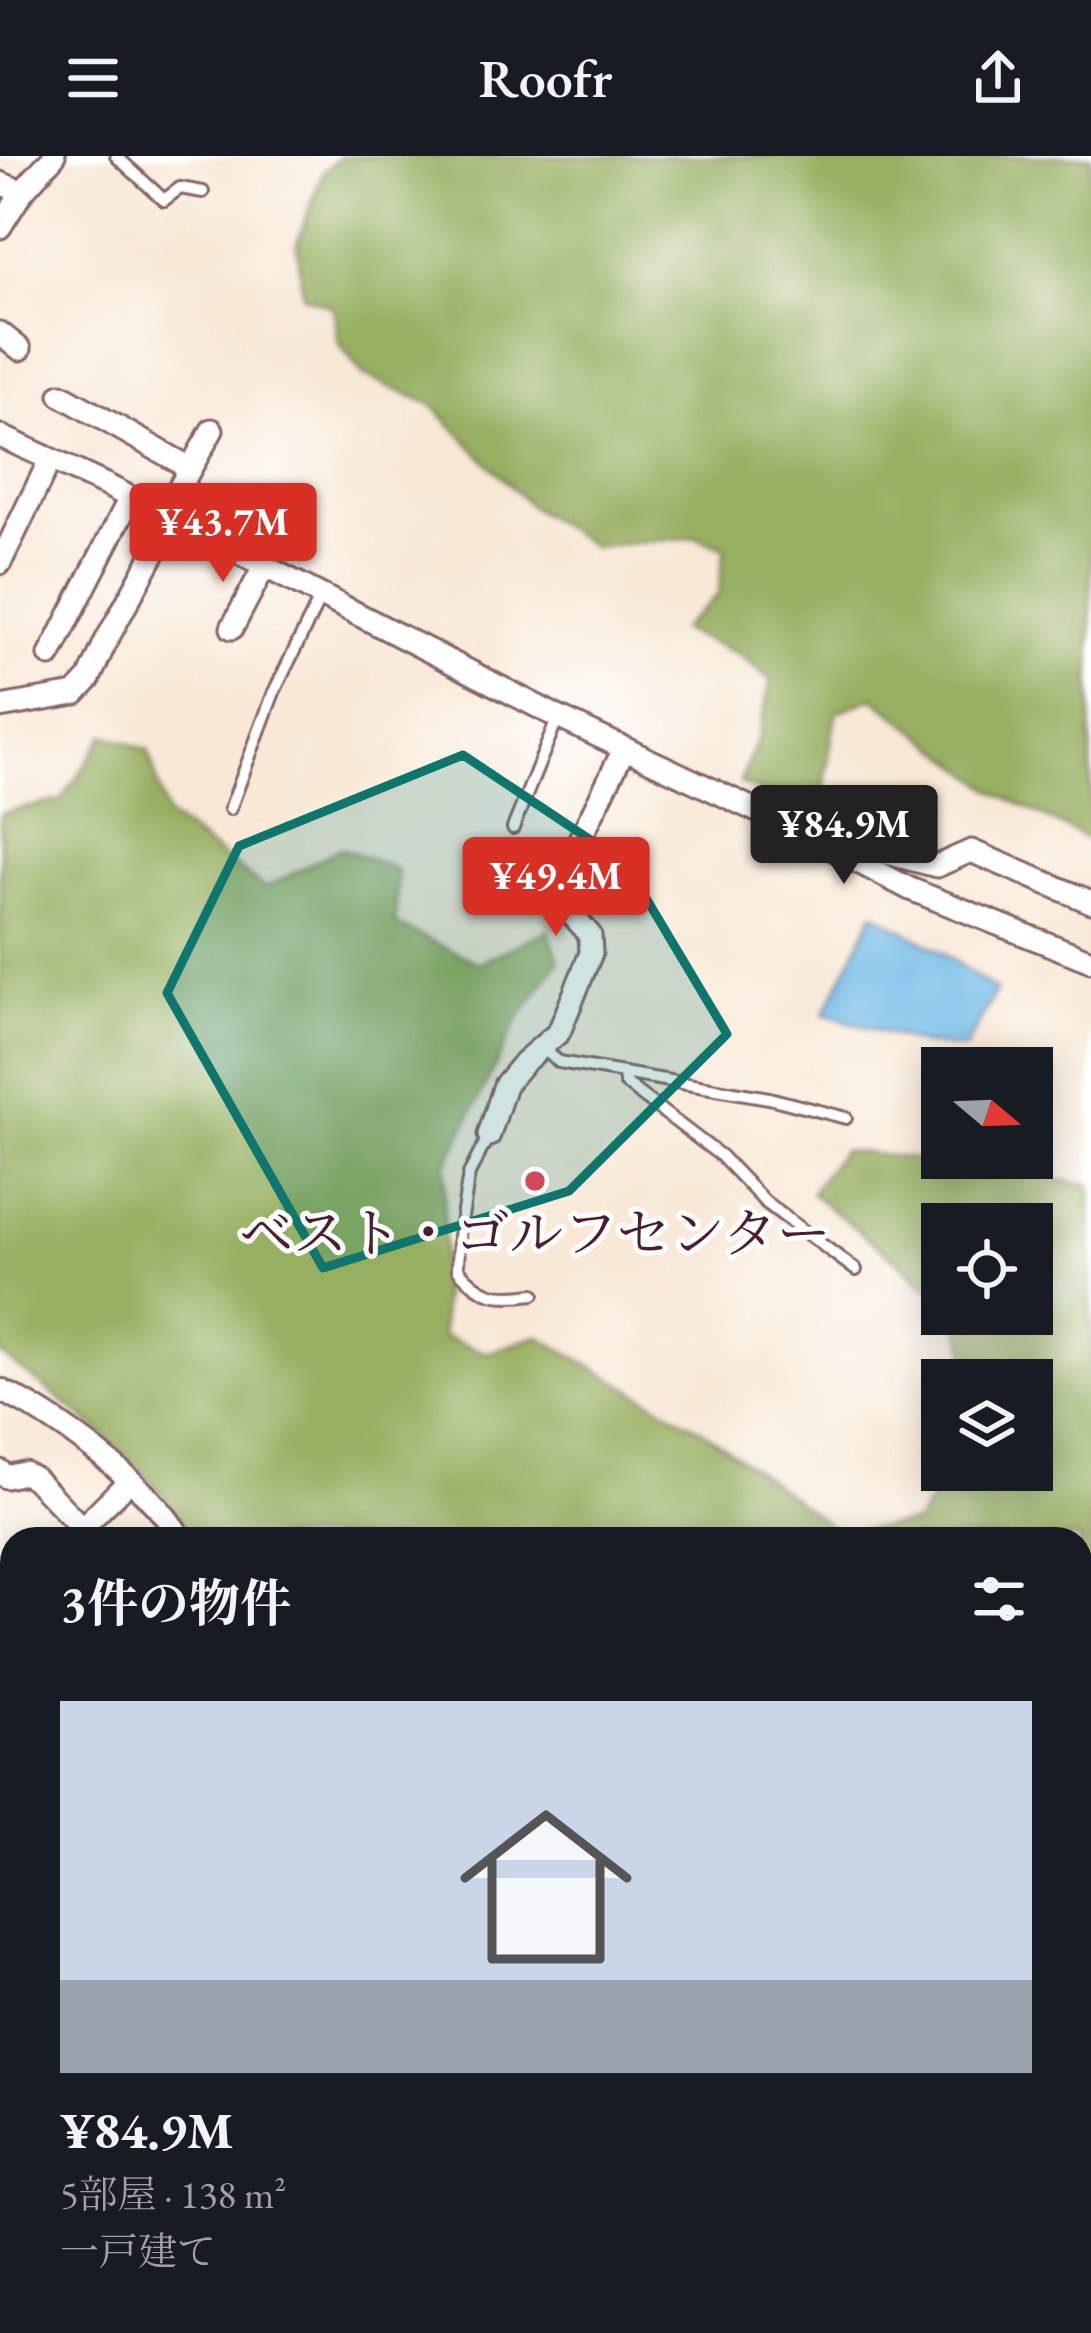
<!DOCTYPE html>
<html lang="ja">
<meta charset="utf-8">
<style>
:root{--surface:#171b24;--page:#242831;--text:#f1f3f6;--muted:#9ea1a6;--line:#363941;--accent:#d93025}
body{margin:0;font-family:"EB Garamond","Noto Serif JP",serif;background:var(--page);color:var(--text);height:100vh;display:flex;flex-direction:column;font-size:45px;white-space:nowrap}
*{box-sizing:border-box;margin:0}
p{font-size:39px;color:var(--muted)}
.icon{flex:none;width:66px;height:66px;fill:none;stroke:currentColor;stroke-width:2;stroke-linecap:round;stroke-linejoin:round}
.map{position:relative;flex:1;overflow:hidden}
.sheet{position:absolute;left:0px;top:1371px;width:1092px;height:807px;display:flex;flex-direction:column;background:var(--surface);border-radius:36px 36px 0 0;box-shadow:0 6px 30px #0003}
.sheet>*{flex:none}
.needle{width:78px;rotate:109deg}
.fabs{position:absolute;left:921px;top:891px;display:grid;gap:24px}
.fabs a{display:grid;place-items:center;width:132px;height:132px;border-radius:0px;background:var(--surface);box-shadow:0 6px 30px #0003;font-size:60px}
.price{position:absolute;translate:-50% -102px;padding:0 27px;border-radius:12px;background:var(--accent);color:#fff;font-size:39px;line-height:78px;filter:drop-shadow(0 3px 6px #0008)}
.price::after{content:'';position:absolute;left:50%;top:72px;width:36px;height:27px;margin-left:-18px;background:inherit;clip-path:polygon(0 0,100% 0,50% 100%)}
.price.selected{background:#222;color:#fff}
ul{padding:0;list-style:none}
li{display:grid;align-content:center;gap:24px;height:636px;padding:0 60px}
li+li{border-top:3px solid var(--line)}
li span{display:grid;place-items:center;height:372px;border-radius:0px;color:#555}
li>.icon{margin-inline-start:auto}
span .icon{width:216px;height:216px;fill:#fffc;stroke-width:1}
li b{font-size:51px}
h2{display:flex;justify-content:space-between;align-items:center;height:144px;padding:0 60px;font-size:51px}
header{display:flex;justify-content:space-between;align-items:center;height:156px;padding:0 60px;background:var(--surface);font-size:54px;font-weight:600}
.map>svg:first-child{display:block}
.forest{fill:#96af60;stroke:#706746;stroke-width:3}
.water{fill:#6db8e6;stroke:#5c6c88;stroke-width:3}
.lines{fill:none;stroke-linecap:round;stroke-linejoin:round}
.stream{stroke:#6db8e6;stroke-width:6}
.service-casing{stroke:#876566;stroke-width:16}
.minor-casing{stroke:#876566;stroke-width:27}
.trunk-casing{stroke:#876566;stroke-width:39}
.service{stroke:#fff;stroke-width:10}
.minor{stroke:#fff;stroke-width:21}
.trunk{stroke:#fff;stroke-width:33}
.marked{fill:#0f766e;fill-opacity:0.2;stroke:#0f766e;stroke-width:9;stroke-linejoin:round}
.poi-dot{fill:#d1495b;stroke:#fff;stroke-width:4.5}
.labels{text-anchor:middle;stroke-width:10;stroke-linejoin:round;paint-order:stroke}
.poi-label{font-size:54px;fill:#4a1f2b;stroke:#fff}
</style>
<header><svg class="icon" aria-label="menu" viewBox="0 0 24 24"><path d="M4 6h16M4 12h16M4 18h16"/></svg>Roofr<svg class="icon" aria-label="share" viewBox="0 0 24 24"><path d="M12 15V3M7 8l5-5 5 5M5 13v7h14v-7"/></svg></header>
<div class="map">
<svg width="1091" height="2177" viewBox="0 0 1091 2177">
<rect width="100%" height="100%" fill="#fff"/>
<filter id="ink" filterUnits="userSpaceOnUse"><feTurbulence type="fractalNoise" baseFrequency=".00833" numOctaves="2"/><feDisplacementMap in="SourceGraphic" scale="24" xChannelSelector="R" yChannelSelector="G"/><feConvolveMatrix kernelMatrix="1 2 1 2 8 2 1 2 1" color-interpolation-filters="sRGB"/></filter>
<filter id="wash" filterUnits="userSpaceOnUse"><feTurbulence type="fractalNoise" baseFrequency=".004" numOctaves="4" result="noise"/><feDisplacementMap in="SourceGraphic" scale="48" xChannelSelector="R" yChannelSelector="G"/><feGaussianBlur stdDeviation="2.7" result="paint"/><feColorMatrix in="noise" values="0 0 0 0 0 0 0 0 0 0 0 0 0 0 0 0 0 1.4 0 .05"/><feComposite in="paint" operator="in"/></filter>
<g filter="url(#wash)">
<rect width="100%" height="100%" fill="#f8e8d5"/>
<g class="forest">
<path d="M341,0H1091V685L994,635L873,541L836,557L824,632L813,660L740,627L759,580L771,524L739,498L680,474L718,439L725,392L695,381L594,391L530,350L431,248L363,219L339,188L333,151L303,140L297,88L323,16Z"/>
<path d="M105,579L148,594L167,660L265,732L341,692L398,714L395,768L479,807L548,774L559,805L516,867L445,1011L442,1180L487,1197L538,1180L702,1274L839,1377L916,1367L951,1314H1032V1224H973L957,1158H1032V1068H942V1145L895,1103L811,1037L842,994L989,1012L1091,1029V2011L1080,2009V1383H192C155,1313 64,1245 0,1198V658L62,644Z"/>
</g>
<g class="water">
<path d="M874,757L942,796L996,835L965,893L921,888L824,858Z"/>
<path d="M858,2166H1025L1077,2177H856Z"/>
</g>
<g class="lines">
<path class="stream" d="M765,2166L798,2177"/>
</g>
</g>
<g filter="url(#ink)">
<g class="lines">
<g class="service-casing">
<g id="service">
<path d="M116,0L164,44L180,32L203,36"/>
<path d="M230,653L274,536L321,440"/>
<path d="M513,672L558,561"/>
<path d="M542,892L559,906L769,942L846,962"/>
<path d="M624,917L625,927L721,1000L765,1046L856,1114"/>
<path d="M489,979L469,1018L459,1080L458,1113C482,1141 497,1143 534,1138"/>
</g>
</g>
<g class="minor-casing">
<g id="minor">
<path d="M0,27L22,36L54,0"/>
<path d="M0,71L22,36"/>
<path d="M0,177L20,193"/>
<path d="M61,239L190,312"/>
<path d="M0,280L108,330L558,561L791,671L910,733L1091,805"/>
<path d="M164,359L212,274"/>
<path d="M0,407L50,304"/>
<path d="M232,472L264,411"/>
<path d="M50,499L130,342"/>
<path d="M0,551L75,538L89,523L106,485L172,364"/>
<path d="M835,687L845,686L937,710L971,695L1091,746"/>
<path d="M489,979L505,929L524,906L559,876L591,797L590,779L565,750L574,695L624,593"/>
<path d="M0,1234C56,1260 150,1330 181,1383"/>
<path d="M0,1315L6,1321L24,1317L34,1322L82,1372"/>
<path d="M71,1383L129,1325"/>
<path d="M0,1453L12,1441"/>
<path d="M0,1510L12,1522"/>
<path d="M0,1752L12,1762"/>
<path d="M0,1870L12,1880"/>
<path d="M0,2013L12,1998"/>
<path d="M0,2106L12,2117"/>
<path d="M1080,2142L1091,2143"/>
<path d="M67,2166L80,2177"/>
<path d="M538,2166L578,2171L618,2166"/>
<path d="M469,2177L484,2171L527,2166"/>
</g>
</g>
<g class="trunk-casing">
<g id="trunk">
<path d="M1080,2031L1091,2032"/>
<path d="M1080,2057L1091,2059"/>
<path d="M298,2177L317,2166"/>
<path d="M350,2177L371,2166"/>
</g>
</g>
<use href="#service" class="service"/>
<use href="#minor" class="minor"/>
<use href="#trunk" class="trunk"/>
</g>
</g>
<path class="marked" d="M463,599L625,707L727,878L569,1035L323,1112L167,837L239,690Z"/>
<circle class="poi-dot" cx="535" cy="1025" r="12"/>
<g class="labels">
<g class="poi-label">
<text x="535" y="1096">ベスト・ゴルフセンター</text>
</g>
</g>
</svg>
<div class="fabs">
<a><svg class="needle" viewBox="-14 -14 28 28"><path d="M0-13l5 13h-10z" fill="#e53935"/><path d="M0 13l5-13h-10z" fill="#9ea1a6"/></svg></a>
<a><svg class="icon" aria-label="locate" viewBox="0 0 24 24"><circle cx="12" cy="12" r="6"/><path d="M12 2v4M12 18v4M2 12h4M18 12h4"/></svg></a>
<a><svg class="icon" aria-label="layers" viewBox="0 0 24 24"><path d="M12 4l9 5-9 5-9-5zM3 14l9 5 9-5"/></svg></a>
</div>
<b class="price" style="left:223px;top:429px">¥43.7M</b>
<b class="price selected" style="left:844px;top:731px">¥84.9M</b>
<b class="price" style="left:556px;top:783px">¥49.4M</b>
<section class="sheet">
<h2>3件の物件<svg class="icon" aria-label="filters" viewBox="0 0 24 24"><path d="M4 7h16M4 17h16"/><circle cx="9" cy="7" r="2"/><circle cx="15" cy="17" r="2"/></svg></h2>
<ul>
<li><span style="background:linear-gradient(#c9d6e8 75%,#9aa5b1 0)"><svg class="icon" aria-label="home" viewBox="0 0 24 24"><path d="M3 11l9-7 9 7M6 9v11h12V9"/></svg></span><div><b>¥84.9M</b><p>5部屋 · 138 m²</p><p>一戸建て</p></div></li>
</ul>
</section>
</div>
